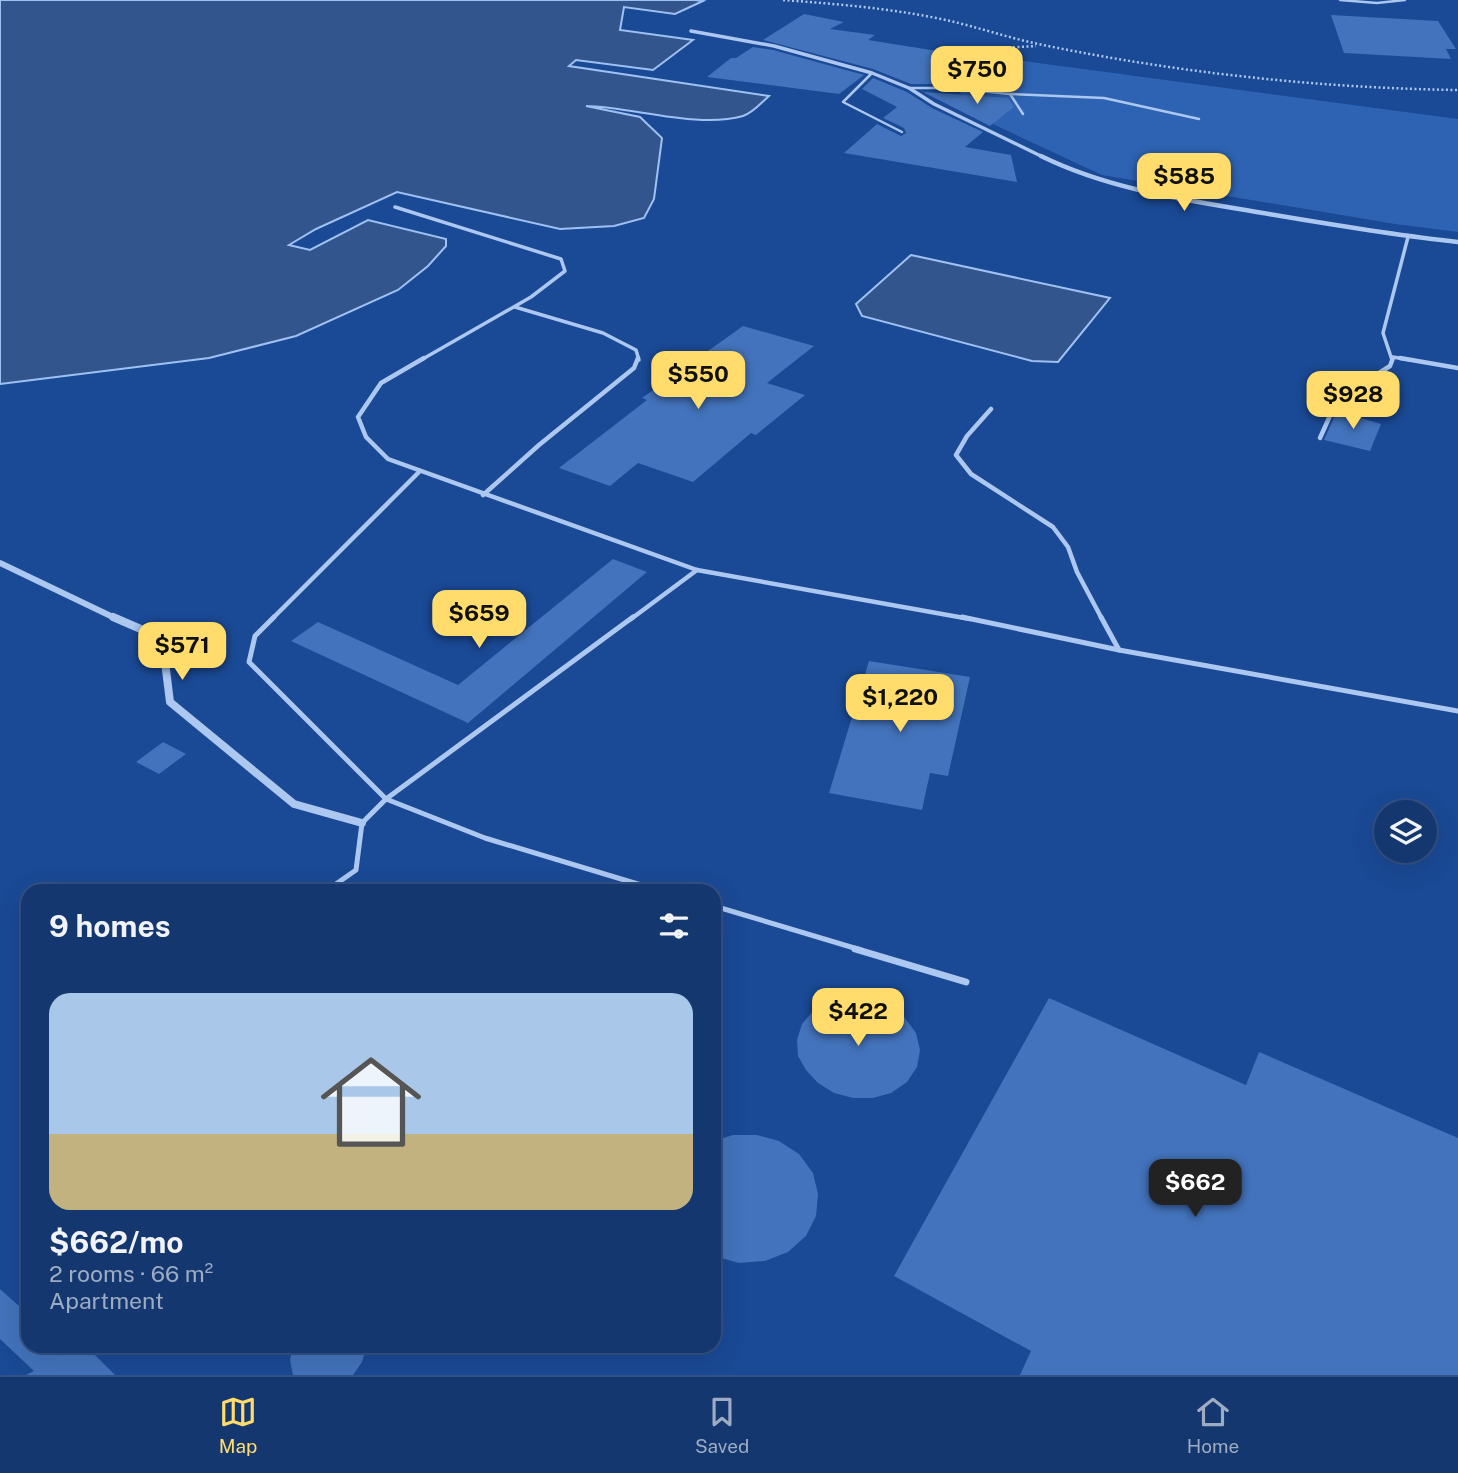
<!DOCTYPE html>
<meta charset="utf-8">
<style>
:root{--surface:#143770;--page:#214278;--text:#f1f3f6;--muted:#9dacc3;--line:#335183;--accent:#ffdc6b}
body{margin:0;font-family:"Public Sans",sans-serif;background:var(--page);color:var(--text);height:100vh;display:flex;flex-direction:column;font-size:26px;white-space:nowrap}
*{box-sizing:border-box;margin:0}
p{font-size:23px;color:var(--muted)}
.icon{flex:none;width:38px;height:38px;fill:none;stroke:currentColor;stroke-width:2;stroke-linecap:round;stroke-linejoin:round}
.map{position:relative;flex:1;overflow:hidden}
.panel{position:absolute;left:21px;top:884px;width:700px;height:469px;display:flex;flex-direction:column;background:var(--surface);border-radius:21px;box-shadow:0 7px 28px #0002,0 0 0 2px var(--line)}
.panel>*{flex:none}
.controls{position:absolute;left:1374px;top:800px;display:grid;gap:14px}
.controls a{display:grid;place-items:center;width:63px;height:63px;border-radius:50%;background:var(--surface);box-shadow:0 7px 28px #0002,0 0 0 2px var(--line);font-size:35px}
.price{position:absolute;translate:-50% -60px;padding:0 16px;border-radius:14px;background:var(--accent);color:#111;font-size:23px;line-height:46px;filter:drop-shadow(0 2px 4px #0008)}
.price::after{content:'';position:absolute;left:50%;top:42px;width:21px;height:16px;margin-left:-10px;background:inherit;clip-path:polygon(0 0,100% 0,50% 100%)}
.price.selected{background:#222;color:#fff}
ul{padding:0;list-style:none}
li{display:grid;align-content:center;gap:14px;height:371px;padding:0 28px}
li+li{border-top:2px solid var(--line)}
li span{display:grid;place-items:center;height:217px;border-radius:21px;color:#555}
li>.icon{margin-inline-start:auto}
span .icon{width:126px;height:126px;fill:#fffc;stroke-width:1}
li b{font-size:30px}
h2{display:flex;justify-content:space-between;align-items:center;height:84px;padding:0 28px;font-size:30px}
.menu{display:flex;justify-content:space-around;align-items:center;height:98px;border-top:2px solid var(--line);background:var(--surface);font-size:19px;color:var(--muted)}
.menu a{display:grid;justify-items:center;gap:4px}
.menu .selected{color:var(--accent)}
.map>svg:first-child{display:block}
.green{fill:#2e63b3}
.water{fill:#33558d;stroke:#9fc1f2;stroke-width:2}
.building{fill:#4373bc}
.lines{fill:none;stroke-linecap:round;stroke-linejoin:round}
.path{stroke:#acc7f0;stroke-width:2.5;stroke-dasharray:2 2.5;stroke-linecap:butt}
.lane-far4{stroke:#acc7f0;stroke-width:2.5}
.lane-far3{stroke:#acc7f0;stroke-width:3.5}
.lane-far2{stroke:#acc7f0;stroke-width:4.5}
.lane-far1{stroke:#acc7f0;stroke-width:5}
.lane{stroke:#acc7f0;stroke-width:7}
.street-far3{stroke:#acc7f0;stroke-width:3.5}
.street-far2{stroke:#acc7f0;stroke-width:4.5}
.street-far1{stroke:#acc7f0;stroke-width:6}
.street{stroke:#acc7f0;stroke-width:8}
</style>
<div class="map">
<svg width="1458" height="1375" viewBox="0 0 1458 1375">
<rect width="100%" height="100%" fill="#1a4995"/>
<path class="green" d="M986,56L1458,119V232L1395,224L1102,175L969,113L957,85Z"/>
<g class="water">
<path d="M0,0H695L703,1L675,14L624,7L620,30L693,40L653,70L576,60L569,66L769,96C762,102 753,113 743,116C698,129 633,107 586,106L640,117L662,138L654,199L644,218L614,226L560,229L397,192L316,229L289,245L310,250L368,220L446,239V246L428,266L398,290L296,336L209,358L0,384Z"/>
<path d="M911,255L1110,298L1058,362L1032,361L862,316L856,304Z"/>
</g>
<g class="building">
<path d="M804,14L844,22L830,29L875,35L868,40L981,58L951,84H911L873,69L763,40Z"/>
<path d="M1331,15L1438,21L1456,49H1446L1451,59L1344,53Z"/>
<path d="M753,47L773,50L864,75L839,94L707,77L731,58H736Z"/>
<path d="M873,78L907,92L932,108L983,132L965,147L1011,155L1017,182L844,153L877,124L901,136L906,133L904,128L883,118L897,107L862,89Z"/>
<path d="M923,92L1008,98L1014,107L990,126Z"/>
<path d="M743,326L814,346L767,383L805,395L756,435L751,433L693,482L638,463L610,486L559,468L647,400L642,398Z"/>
<path d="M1337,411L1381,424L1370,451L1324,440Z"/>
<path d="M613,559L647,572L468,723L291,641L318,622L458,685Z"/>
<path d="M869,661L970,677L948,776L930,773L922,810L829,793Z"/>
<path d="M163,742L186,754L159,774L136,762Z"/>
<path d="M850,997L871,999L890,1006L905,1018L916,1033L920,1050L917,1067L907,1082L891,1093L873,1098H853L834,1093L818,1083L806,1070L798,1056L797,1040L802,1024L814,1010L831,1001Z"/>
<path d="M1049,998L1246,1085L1259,1052L1458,1138V1375H1020L1031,1351L894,1276Z"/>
<path d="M733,1135H757L779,1141L799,1154L813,1173L818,1194L816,1216L806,1236L788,1252L765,1261L739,1263L714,1256V1141Z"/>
<path d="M0,1289L28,1314V1346H62L71,1353L86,1346L115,1375H26L34,1371L0,1339Z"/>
<path d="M293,1346H367L362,1362L353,1375H293L290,1360Z"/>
</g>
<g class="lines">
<g class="path">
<path d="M783,0C836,4 888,8 941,19C975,26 1008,38 1043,45C1180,73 1319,88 1458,90"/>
<path d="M1005,54L999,48L1036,46"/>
</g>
<g class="lane-far4">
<path d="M1340,0L1377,3L1405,0"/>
<path d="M872,73L843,102L902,132"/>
<path d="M909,88H950L1010,94L1023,114"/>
<path d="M1010,94L1104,98L1199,119"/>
</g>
<g class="lane-far3">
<path d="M395,207L561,259L565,271L531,297L421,360"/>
<path d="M515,307L603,333L636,350L639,360"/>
<path d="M1393,357L1410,360"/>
<path d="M1392,360L1383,333L1408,237"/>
</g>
<g class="lane-far2">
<path d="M424,358L381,383L358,417L366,437L388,459L697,570L970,619"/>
<path d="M1400,358L1458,368"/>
<path d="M991,409L967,436L956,455L971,474L1053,527L1068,547L1077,572L1102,619"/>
<path d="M1320,438L1337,400L1390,366L1393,358"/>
<path d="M483,495L539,445L634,368L638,358"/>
<path d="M272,619L420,471"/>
<path d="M631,619L697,570"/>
</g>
<g class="lane-far1">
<path d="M274,617L255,636L249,662L386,799L485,838L661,891"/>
<path d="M962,617L1119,650L1458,711"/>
<path d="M1101,617L1119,650"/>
<path d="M326,891L356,870L362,823L386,799L633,617"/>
<path d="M714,906L861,950"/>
</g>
<path class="lane" d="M855,949L966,982"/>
<path class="street-far3" d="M691,31L774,46L872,73L909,88L934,104L1045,158"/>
<path class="street-far2" d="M1041,156C1110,190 1187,200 1263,213C1328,224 1392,235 1458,242"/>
<path class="street-far1" d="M0,563L117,619"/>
<path class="street" d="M113,617L143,630L165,662L170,702L294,804L362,823"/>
</g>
</svg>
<div class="controls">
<a><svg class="icon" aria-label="layers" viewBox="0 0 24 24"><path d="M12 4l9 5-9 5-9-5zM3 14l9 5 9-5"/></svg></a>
</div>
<b class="price" style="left:977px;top:106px">$750</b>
<b class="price" style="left:1184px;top:213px">$585</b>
<b class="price" style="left:698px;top:411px">$550</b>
<b class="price" style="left:1353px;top:431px">$928</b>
<b class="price" style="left:479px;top:650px">$659</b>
<b class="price" style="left:182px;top:682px">$571</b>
<b class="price" style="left:900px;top:734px">$1,220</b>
<b class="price" style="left:858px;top:1048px">$422</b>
<b class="price selected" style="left:1195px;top:1219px">$662</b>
<section class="panel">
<h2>9 homes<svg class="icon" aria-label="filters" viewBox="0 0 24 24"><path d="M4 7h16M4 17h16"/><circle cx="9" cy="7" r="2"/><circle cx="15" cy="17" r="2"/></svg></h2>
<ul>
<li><span style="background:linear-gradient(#a9c7e8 65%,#c2b280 0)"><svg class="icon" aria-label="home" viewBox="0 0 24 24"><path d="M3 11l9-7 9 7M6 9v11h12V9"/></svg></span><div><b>$662/mo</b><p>2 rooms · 66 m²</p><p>Apartment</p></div></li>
</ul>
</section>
</div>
<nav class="menu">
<a class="selected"><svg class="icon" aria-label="map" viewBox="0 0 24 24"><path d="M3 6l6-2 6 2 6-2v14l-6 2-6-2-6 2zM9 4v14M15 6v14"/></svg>Map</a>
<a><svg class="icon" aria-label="saved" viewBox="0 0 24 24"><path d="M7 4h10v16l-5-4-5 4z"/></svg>Saved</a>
<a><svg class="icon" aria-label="home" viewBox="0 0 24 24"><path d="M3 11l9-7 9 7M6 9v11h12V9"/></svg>Home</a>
</nav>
